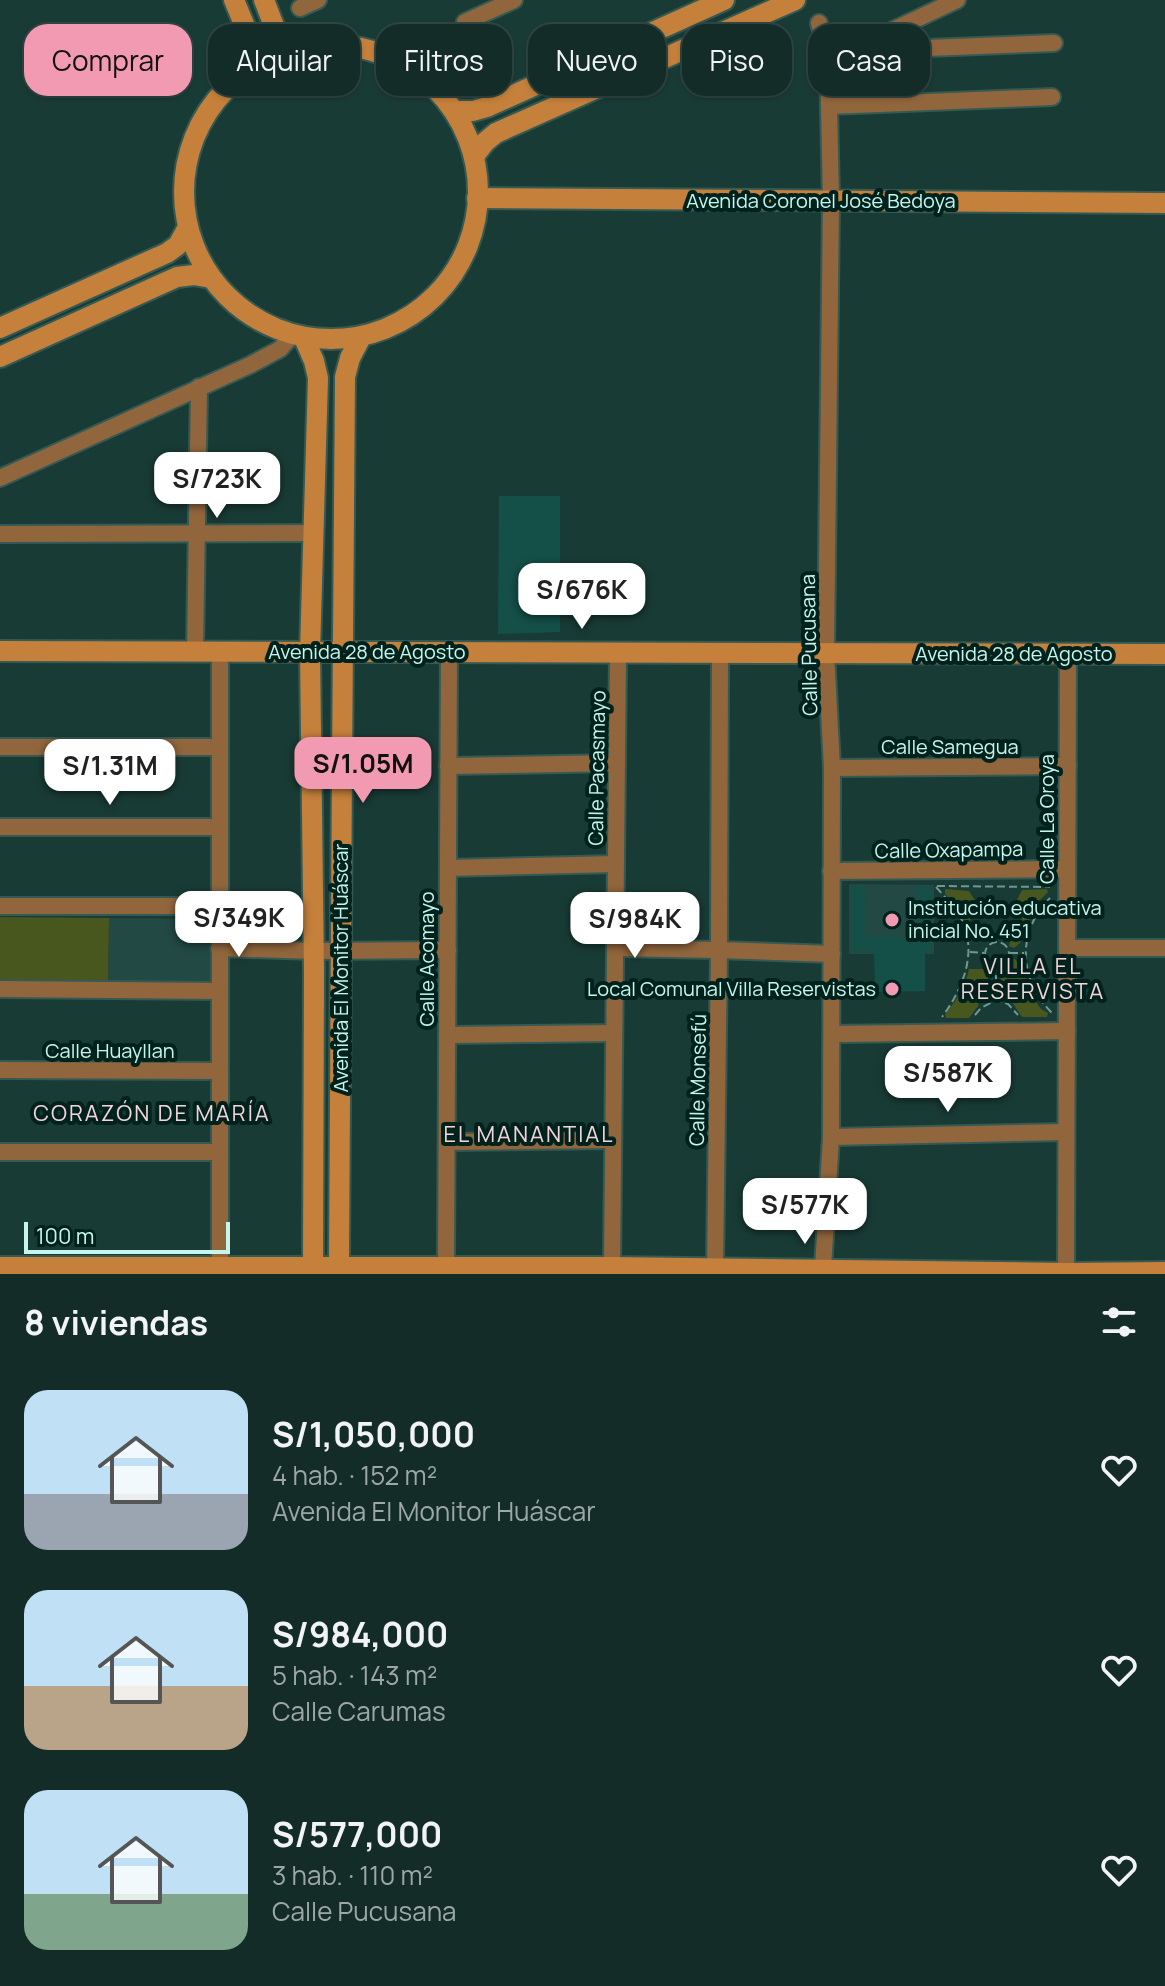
<!DOCTYPE html>
<html lang="es">
<meta charset="utf-8">
<style>
:root{--surface:#132c28;--page:#1c3430;--text:#f1f3f6;--muted:#9da7a8;--line:#324845;--accent:#f19ab1}
body{margin:0;font-family:Manrope,sans-serif;background:var(--page);color:var(--text);height:100vh;display:flex;flex-direction:column;font-size:30px;white-space:nowrap}
*{box-sizing:border-box;margin:0}
p{font-size:26px;color:var(--muted)}
.icon{flex:none;width:44px;height:44px;fill:none;stroke:currentColor;stroke-width:2;stroke-linecap:round;stroke-linejoin:round}
.map{position:relative;height:1274px;overflow:hidden}
.details{display:flex;flex-direction:column;background:var(--surface);flex:1}
.details>*{flex:none}
.banner{position:absolute;left:24px;top:24px;width:1118px;height:72px;display:flex;gap:16px}
.scale{position:absolute;left:24px;bottom:20px;width:206px;box-sizing:border-box;padding-left:8px;border:4px solid #c5f5ec;border-top:0;font-size:22px;line-height:28px;white-space:nowrap;color:#c5f5ec;-webkit-text-stroke:6px #00221d;paint-order:stroke}
.price{position:absolute;translate:-50% -68px;padding:0 18px;border-radius:16px;background:#fff;color:#222;font-size:26px;line-height:52px;filter:drop-shadow(0 2px 4px #0008)}
.price::after{content:'';position:absolute;left:50%;top:48px;width:24px;height:18px;margin-left:-12px;background:inherit;clip-path:polygon(0 0,100% 0,50% 100%)}
.price.on{background:var(--accent);color:#111}
ul{padding:0;list-style:none}
li{display:flex;align-items:center;gap:24px;height:200px;padding:0 24px}
li span{display:grid;place-items:center;flex:none;width:224px;height:160px;border-radius:24px;color:#555}
li>.icon{margin-inline-start:auto}
span .icon{width:96px;height:96px;fill:#fffc;stroke-width:1}
li b{font-size:34px}
h2{display:flex;justify-content:space-between;align-items:center;height:96px;padding:0 24px;font-size:34px}
.chip{padding:0 28px;border-radius:24px;background:var(--surface);box-shadow:0 2px 6px #0004,0 0 0 2px var(--line);font-size:28px;line-height:72px}
.chip.on{background:var(--accent);color:#111}
.map>svg:first-child{display:block}
.built{fill:#234944}
.green{fill:#47571e}
.building{fill:#144f48}
.lines{fill:none;stroke-linecap:round;stroke-linejoin:round}
.street-casing{stroke:#355953;stroke-width:20}
.secondary-casing{stroke:#355953;stroke-width:24}
.path{stroke:#6f9891;stroke-width:2;stroke-dasharray:8 4;stroke-linecap:butt}
.street{stroke:#91663d;stroke-width:16}
.secondary{stroke:#c5803b;stroke-width:20}
.poi-dot{fill:#f19ab1;stroke:#00221d;stroke-width:3}
.labels{text-anchor:middle;stroke-width:8;stroke-linejoin:round;paint-order:stroke}
.street-label{font-size:20px;fill:#c5f5ec;stroke:#00221d}
.poi-label{font-size:20px;fill:#c5f5ec;stroke:#00221d;text-anchor:start}
.neighbourhood-label{font-size:22px;letter-spacing:2px;fill:#f6d4db;stroke:#00221d}
</style>
<div class="map">
<svg width="1165" height="1274" viewBox="0 0 1165 1274">
<rect width="100%" height="100%" fill="#193b36"/>
<g class="built">
<path d="M849,884L934,885V954H849Z"/>
<path d="M109,918L214,919V982L108,981Z"/>
</g>
<g class="green">
<path d="M945,889L969,891L979,907L971,911L970,923H988L989,936L983,939L969,938C963,921 958,906 945,894Z"/>
<path d="M1047,889L1048,892L1035,905L1029,907L1030,910L1032,911L1020,943L1014,948L1009,946L1010,940L1001,938L1002,922H1021L1026,906L1013,908L1022,890Z"/>
<path d="M0,917L109,918L108,981L0,980Z"/>
<path d="M1010,959H1015L1017,962L1022,963L1031,995H1022L1020,984H1001L1000,967H1009Z"/>
<path d="M969,969H988V984L969,985V1001H979L978,1006L969,1018H946L945,1014C956,1001 966,986 969,969Z"/>
<path d="M1010,999H1034L1041,1009L1048,1013L1047,1017H1022Z"/>
</g>
<g class="building">
<path d="M499,496H560V632L498,634Z"/>
<path d="M851,886H866L865,936L917,937V887H932V952H925V991L875,992L874,951H851Z"/>
</g>
<g class="lines">
<g class="street-casing">
<g id="street">
<path d="M300,8L318,0"/>
<path d="M465,22L514,0"/>
<path d="M819,23L828,58L831,201L826,653L832,768L831,1137L823,1268"/>
<path d="M857,47L957,0"/>
<path d="M849,51L1054,43"/>
<path d="M829,106L1052,97"/>
<path d="M0,478L250,365L280,349L293,334"/>
<path d="M0,534L314,533"/>
<path d="M195,652L199,387"/>
<path d="M220,652V1267"/>
<path d="M0,747H220"/>
<path d="M448,766L617,763"/>
<path d="M832,768L1068,766"/>
<path d="M0,827H220"/>
<path d="M448,868L616,864"/>
<path d="M831,871L1067,869"/>
<path d="M0,906H219"/>
<path d="M219,948L314,951L448,950"/>
<path d="M615,948L719,950L832,954"/>
<path d="M1067,948H1165"/>
<path d="M0,989L220,991"/>
<path d="M832,1034L1067,1031"/>
<path d="M447,1035L614,1033"/>
<path d="M0,1070L219,1071"/>
<path d="M831,1137L1066,1132"/>
<path d="M447,1142L613,1140"/>
<path d="M0,1152H219"/>
<path d="M446,1266L449,652"/>
<path d="M612,1267L618,653"/>
<path d="M715,1268L719,950L720,653"/>
<path d="M1066,1273L1068,654"/>
</g>
</g>
<g class="secondary-casing">
<g id="secondary">
<path d="M234,0L251,41L257,63"/>
<path d="M264,0L276,31L288,49"/>
<circle cx="331" cy="192" r="147"/>
<path d="M454,111H473L487,107L724,0"/>
<path d="M474,156L485,142L496,133L795,0"/>
<path d="M477,198L1165,203"/>
<path d="M0,328L167,253L178,245L188,227"/>
<path d="M304,338L314,361L318,378L310,652L314,972L313,1266"/>
<path d="M0,357L177,277L194,275L211,278"/>
<path d="M0,651L1165,654"/>
<path d="M339,1266C342,970 341,673 345,377L350,358L361,337"/>
<path d="M0,1267H612L1066,1273L1165,1272"/>
</g>
</g>
<g class="path">
<path d="M937,886L1050,887"/>
<path d="M936,887C943,895 951,903 957,912C980,946 965,986 942,1017"/>
<path d="M1050,898C1016,932 1019,980 1052,1013"/>
<circle cx="997" cy="954" r="12"/>
<path d="M970,952L984,953"/>
<path d="M1010,953H1024"/>
<path d="M996,995V966"/>
<path d="M996,997H1036"/>
<path d="M975,1015L981,1008L996,1000L1008,1004L1018,1015"/>
</g>
<use href="#street" class="street"/>
<use href="#secondary" class="secondary"/>
</g>
<g class="poi-dot">
<circle cx="892" cy="920" r="8"/>
<circle cx="892" cy="989" r="8"/>
</g>
<g class="labels">
<g class="street-label">
<text x="821" y="208">Avenida Coronel José Bedoya</text>
<text transform="translate(809 645) rotate(-91)" y="7">Calle Pucusana</text>
<text x="367" y="659">Avenida 28 de Agosto</text>
<text x="1014" y="661">Avenida 28 de Agosto</text>
<text x="950" y="754">Calle Samegua</text>
<text transform="translate(597 768) rotate(-89)" y="7">Calle Pacasmayo</text>
<text transform="translate(1047 819) rotate(-90)" y="7">Calle La Oroya</text>
<text transform="translate(949 850) rotate(-1)" y="7">Calle Oxapampa</text>
<text transform="translate(427 959) rotate(-90)" y="7">Calle Acomayo</text>
<text transform="translate(341 968) rotate(-90)" y="7">Avenida El Monitor Huáscar</text>
<text x="110" y="1058">Calle Huayllan</text>
<text transform="translate(698 1080) rotate(-89)" y="7">Calle Monsefú</text>
</g>
<g class="poi-label">
<text x="908" y="915">Institución educativa<tspan x="908" dy="23">inicial No. 451</tspan></text>
<text x="876" y="996" text-anchor="end">Local Comunal Villa Reservistas</text>
</g>
<g class="neighbourhood-label">
<text x="1033" y="974">VILLA EL<tspan x="1033" dy="25">RESERVISTA</tspan></text>
<text x="152" y="1121">CORAZÓN DE MARÍA</text>
<text x="529" y="1142">EL MANANTIAL</text>
</g>
</g>
</svg>
<div class="scale">100 m</div>
<b class="price" style="left:217px;top:520px">S/723K</b>
<b class="price" style="left:582px;top:631px">S/676K</b>
<b class="price on" style="left:363px;top:805px">S/1.05M</b>
<b class="price" style="left:110px;top:807px">S/1.31M</b>
<b class="price" style="left:239px;top:959px">S/349K</b>
<b class="price" style="left:635px;top:960px">S/984K</b>
<b class="price" style="left:948px;top:1114px">S/587K</b>
<b class="price" style="left:805px;top:1246px">S/577K</b>
<div class="banner">
<a class="chip on">Comprar</a>
<a class="chip">Alquilar</a>
<a class="chip">Filtros</a>
<a class="chip">Nuevo</a>
<a class="chip">Piso</a>
<a class="chip">Casa</a>
</div>
</div>
<section class="details">
<h2>8 viviendas<svg class="icon" aria-label="filters" viewBox="0 0 24 24"><path d="M4 7h16M4 17h16"/><circle cx="9" cy="7" r="2"/><circle cx="15" cy="17" r="2"/></svg></h2>
<ul>
<li><span style="background:linear-gradient(#bfe0f5 65%,#9aa5b1 0)"><svg class="icon" aria-label="home" viewBox="0 0 24 24"><path d="M3 11l9-7 9 7M6 9v11h12V9"/></svg></span><div><b>S/1,050,000</b><p>4 hab. · 152 m²</p><p>Avenida El Monitor Huáscar</p></div><svg class="icon" aria-label="heart" viewBox="0 0 24 24"><path d="M12 20l-8-8c-3-5 5-10 8-4 3-6 11-1 8 4z"/></svg></li>
<li><span style="background:linear-gradient(#bfe0f5 60%,#b9a48a 0)"><svg class="icon" aria-label="home" viewBox="0 0 24 24"><path d="M3 11l9-7 9 7M6 9v11h12V9"/></svg></span><div><b>S/984,000</b><p>5 hab. · 143 m²</p><p>Calle Carumas</p></div><svg class="icon" aria-label="heart" viewBox="0 0 24 24"><path d="M12 20l-8-8c-3-5 5-10 8-4 3-6 11-1 8 4z"/></svg></li>
<li><span style="background:linear-gradient(#bfe0f5 65%,#7fa58c 0)"><svg class="icon" aria-label="home" viewBox="0 0 24 24"><path d="M3 11l9-7 9 7M6 9v11h12V9"/></svg></span><div><b>S/577,000</b><p>3 hab. · 110 m²</p><p>Calle Pucusana</p></div><svg class="icon" aria-label="heart" viewBox="0 0 24 24"><path d="M12 20l-8-8c-3-5 5-10 8-4 3-6 11-1 8 4z"/></svg></li>
</ul>
</section>
